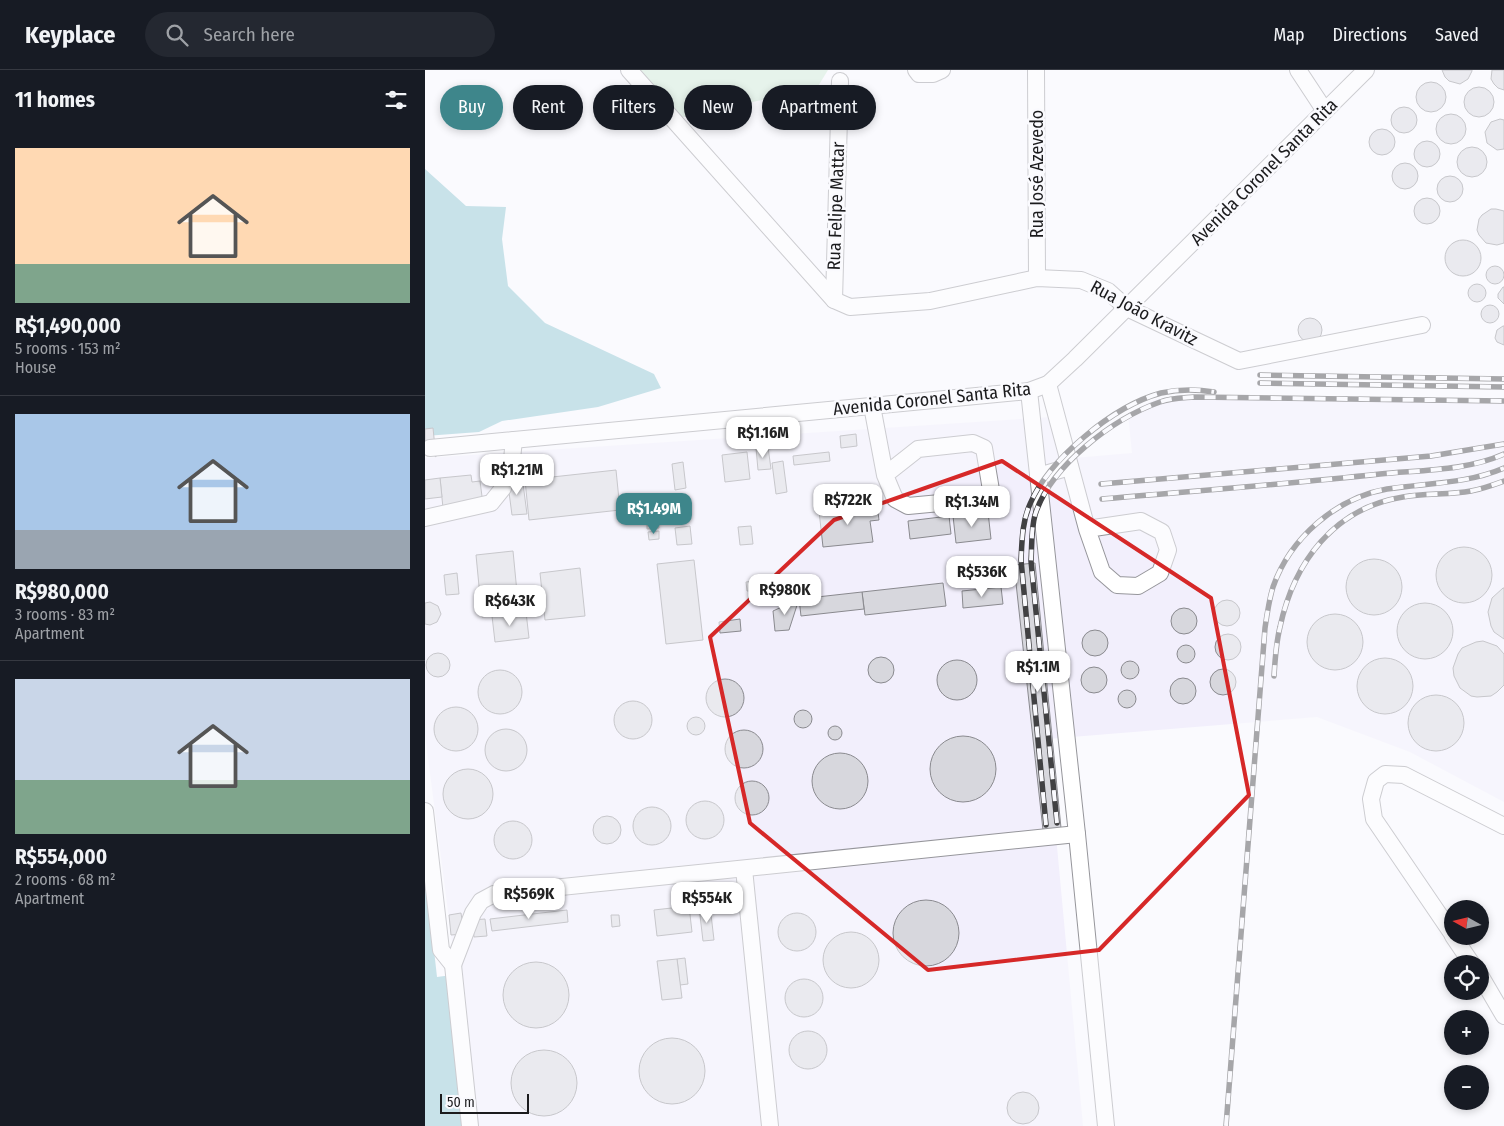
<!DOCTYPE html>
<meta charset="utf-8">
<style>
:root{--surface:#171b24;--page:#242831;--text:#f1f3f6;--muted:#9ea1a6;--line:#363941;--accent:#3e868b}
body{margin:0;font-family:"Fira Sans Condensed",sans-serif;background:var(--page);color:var(--text);height:100vh;display:flex;flex-direction:column;font-size:19px;white-space:nowrap}
*{box-sizing:border-box;margin:0}
p{font-size:16px;color:var(--muted)}
.icon{flex:none;width:28px;height:28px;fill:none;stroke:currentColor;stroke-width:2;stroke-linecap:round;stroke-linejoin:round}
.map{position:relative;flex:1;overflow:hidden}
.side{display:flex;flex-direction:column;background:var(--surface);width:425px}
.side>*{flex:none}
.hud{position:absolute;left:15px;top:15px;width:475px;height:45px;display:flex;gap:10px}
.needle{width:32px;rotate:278deg}
.controls{position:absolute;left:1019px;top:830px;display:grid;gap:10px}
.controls a{display:grid;place-items:center;width:45px;height:45px;border-radius:50%;background:var(--surface);box-shadow:0 2px 8px #0003;font-size:25px}
.scale{position:absolute;left:15px;bottom:12px;width:89px;box-sizing:border-box;padding-left:5px;border:2px solid #1b1b1d;border-top:0;font-size:14px;line-height:18px;white-space:nowrap;color:#1b1b1d;-webkit-text-stroke:4px #fafafe;paint-order:stroke}
.price{position:absolute;translate:-50% -42px;padding:0 11px;border-radius:10px;background:#fff;color:#222;font-size:16px;line-height:32px;filter:drop-shadow(0 1px 2px #0008)}
.price::after{content:'';position:absolute;left:50%;top:30px;width:15px;height:11px;margin-left:-8px;background:inherit;clip-path:polygon(0 0,100% 0,50% 100%)}
.price.on{background:var(--accent);color:#fff}
ul{padding:0;list-style:none}
li{display:grid;align-content:center;gap:10px;height:265px;padding:0 15px}
li+li{border-top:1px solid var(--line)}
li span{display:grid;place-items:center;height:155px;border-radius:0px;color:#555}
li>.icon{margin-inline-start:auto}
span .icon{width:90px;height:90px;fill:#fffc;stroke-width:1}
li b{font-size:21px}
h2{display:flex;justify-content:space-between;align-items:center;height:60px;padding:0 15px;font-size:21px}
.pill{padding:0 18px;border-radius:22px;background:var(--surface);box-shadow:0 2px 8px #0003;font-size:18px;line-height:45px}
.pill.on{background:var(--accent);color:#fff}
header{display:flex;align-items:center;gap:30px;box-sizing:border-box;height:70px;padding:0 25px;background:var(--surface);border-bottom:1px solid var(--line)}
header strong{font-size:24px}
nav{display:flex;gap:28px;margin-inline-start:auto;font-size:18px}
.search{width:350px;height:45px;background:var(--page);display:flex;align-items:center;gap:12px;box-sizing:border-box;padding:0 18px;border-radius:28px;color:var(--muted);font-size:19px}
main{display:flex;flex:1;min-height:0}
.map>svg:first-child{display:block}
.industrial{fill:#f2effc}
.green{fill:#cfead5}
.water{fill:#8cc5d1}
.building{fill:#d7d7dd;stroke:#8a8a8f}
.lines{fill:none;stroke-linecap:round;stroke-linejoin:round}
.minor-casing{stroke:#96969b;stroke-width:18}
.minor{stroke:#fff;stroke-width:16}
.rail-casing{stroke:#414143;stroke-width:5.5}
.rail{stroke:#fafafe;stroke-width:4;stroke-dasharray:11;stroke-linecap:butt}
.marked{fill:none;stroke:#d62828;stroke-width:4;stroke-linejoin:round}
.labels{text-anchor:middle;stroke-width:5;stroke-linejoin:round;paint-order:stroke}
.street-label{font-size:18px;fill:#1b1b1d;stroke:#fafafe}
</style>
<header>
<strong>Keyplace</strong>
<div class="search"><svg class="icon" aria-label="search" viewBox="0 0 24 24"><circle cx="10" cy="10" r="6"/><path d="M15 15l6 6"/></svg>Search here</div>
<nav><a>Map</a><a>Directions</a><a>Saved</a></nav>
</header>
<main>
<section class="side">
<h2>11 homes<svg class="icon" aria-label="filters" viewBox="0 0 24 24"><path d="M4 7h16M4 17h16"/><circle cx="9" cy="7" r="2"/><circle cx="15" cy="17" r="2"/></svg></h2>
<ul>
<li><span style="background:linear-gradient(#ffd9b3 75%,#7fa58c 0)"><svg class="icon" aria-label="home" viewBox="0 0 24 24"><path d="M3 11l9-7 9 7M6 9v11h12V9"/></svg></span><div><b>R$1,490,000</b><p>5 rooms · 153 m²</p><p>House</p></div></li>
<li><span style="background:linear-gradient(#a9c7e8 75%,#9aa5b1 0)"><svg class="icon" aria-label="home" viewBox="0 0 24 24"><path d="M3 11l9-7 9 7M6 9v11h12V9"/></svg></span><div><b>R$980,000</b><p>3 rooms · 83 m²</p><p>Apartment</p></div></li>
<li><span style="background:linear-gradient(#c9d6e8 65%,#7fa58c 0)"><svg class="icon" aria-label="home" viewBox="0 0 24 24"><path d="M3 11l9-7 9 7M6 9v11h12V9"/></svg></span><div><b>R$554,000</b><p>2 rooms · 68 m²</p><p>Apartment</p></div></li>
</ul>
</section>
<div class="map">
<svg width="1079" height="1056" viewBox="0 0 1079 1056">
<rect width="100%" height="100%" fill="#fafafe"/>
<path class="industrial" d="M756,328L1079,329V732L985,682L892,647L622,669L658,1056H51L0,665V388L627,347L649,388L707,383L703,343L731,329Z"/>
<path class="green" d="M207,0H403L392,18L249,49Z"/>
<g class="water">
<path d="M0,99L41,136L81,137L77,169L83,216L120,253L229,304L236,318L173,337L77,351L54,362L0,366Z"/>
<path d="M0,800L12,907L27,905L39,1056H0Z"/>
</g>
<g class="building">
<path d="M1017,0H1047V1L1043,9L1035,14L1024,11L1020,7Z"/>
<path d="M1067,0H1079V20L1073,18L1069,14L1066,9Z"/>
<circle cx="1006" cy="27" r="15"/>
<circle cx="1054" cy="32" r="15"/>
<circle cx="979" cy="50" r="13"/>
<circle cx="1026" cy="59" r="15"/>
<path d="M1075,49L1079,50V79L1072,80L1062,73L1060,62L1066,52Z"/>
<circle cx="957" cy="72" r="13"/>
<circle cx="1002" cy="84" r="13"/>
<circle cx="1047" cy="92" r="15"/>
<circle cx="980" cy="106" r="13"/>
<circle cx="1025" cy="119" r="13"/>
<circle cx="1002" cy="141" r="13"/>
<path d="M1066,139H1071L1079,141V173L1072,175L1061,173L1054,165L1052,160L1054,149L1057,145Z"/>
<circle cx="1038" cy="188" r="18"/>
<circle cx="1070" cy="205" r="9"/>
<circle cx="1052" cy="223" r="9"/>
<path d="M1078,217H1079V234L1073,228V224Z"/>
<circle cx="1065" cy="244" r="9"/>
<circle cx="885" cy="260" r="12"/>
<path d="M1078,256H1079V275L1072,272L1070,268L1072,260Z"/>
<path d="M8,358L11,387L0,378V359Z"/>
<path d="M431,364L432,376L416,378L415,366Z"/>
<path d="M343,377L346,399L333,400L331,378Z"/>
<path d="M322,382L325,409L300,412L297,385Z"/>
<path d="M404,382L405,391L369,395L368,386Z"/>
<path d="M358,391L362,422L351,424L347,393Z"/>
<path d="M258,392L261,418L250,420L247,394Z"/>
<path d="M191,400L195,440L104,450L100,410Z"/>
<path d="M46,405L47,412L55,411L58,434L18,438L15,408Z"/>
<path d="M97,406L102,444L87,445L82,407Z"/>
<path d="M15,408L17,427L0,429V410Z"/>
<path d="M452,435L454,450L445,451L448,472L398,477L394,441Z"/>
<path d="M262,436L263,447L222,452L220,441Z"/>
<path d="M563,442L566,469L531,473L528,446Z"/>
<path d="M524,446L526,464L485,469L483,451Z"/>
<path d="M233,451L234,458L222,459V452Z"/>
<path d="M265,456L267,474L252,475L250,458Z"/>
<path d="M326,456L328,474L315,475L313,457Z"/>
<path d="M234,461V469L224,470L223,462Z"/>
<circle cx="1039" cy="505" r="28"/>
<path d="M88,481L94,543L57,547L51,485Z"/>
<circle cx="949" cy="517" r="28"/>
<path d="M269,490L278,570L241,574L232,494Z"/>
<path d="M610,493L636,758L618,760L589,495Z"/>
<path d="M155,498L160,546L120,550L115,503Z"/>
<path d="M32,503L34,524L21,525L19,505Z"/>
<path d="M337,510L338,520L322,521L321,512Z"/>
<path d="M518,513L521,536L440,545L437,522Z"/>
<path d="M576,517L578,534L538,538L537,521Z"/>
<path d="M1078,518H1079V569L1069,562L1066,556L1063,542L1067,528Z"/>
<path d="M437,522L439,539L376,546L374,529Z"/>
<path d="M374,529L364,560L350,561L348,541Z"/>
<circle cx="802" cy="543" r="13"/>
<path d="M5,532L13,536L16,544L12,552L5,555L0,554V533Z"/>
<circle cx="1000" cy="561" r="28"/>
<circle cx="759" cy="551" r="13"/>
<path d="M101,542L104,568L70,572L67,546Z"/>
<circle cx="910" cy="572" r="28"/>
<path d="M315,549L316,561L295,563L294,552Z"/>
<circle cx="670" cy="573" r="13"/>
<circle cx="803" cy="577" r="13"/>
<path d="M1058,571L1072,576L1079,584V615L1072,622L1066,626L1052,627L1046,626L1035,618L1029,606L1028,598L1033,584L1037,578L1051,572Z"/>
<circle cx="761" cy="584" r="9"/>
<circle cx="13" cy="595" r="12"/>
<circle cx="456" cy="600" r="13"/>
<circle cx="960" cy="616" r="28"/>
<circle cx="532" cy="610" r="20"/>
<circle cx="705" cy="600" r="9"/>
<circle cx="669" cy="610" r="13"/>
<circle cx="798" cy="612" r="13"/>
<circle cx="75" cy="622" r="22"/>
<circle cx="758" cy="621" r="13"/>
<circle cx="300" cy="628" r="19"/>
<circle cx="702" cy="629" r="9"/>
<circle cx="1011" cy="653" r="28"/>
<circle cx="208" cy="650" r="19"/>
<circle cx="31" cy="659" r="22"/>
<circle cx="378" cy="649" r="9"/>
<circle cx="271" cy="656" r="9"/>
<circle cx="410" cy="663" r="7"/>
<circle cx="81" cy="680" r="21"/>
<circle cx="319" cy="679" r="19"/>
<circle cx="538" cy="699" r="33"/>
<circle cx="415" cy="711" r="28"/>
<circle cx="43" cy="724" r="25"/>
<circle cx="327" cy="728" r="17"/>
<circle cx="280" cy="750" r="19"/>
<circle cx="227" cy="756" r="19"/>
<circle cx="182" cy="760" r="14"/>
<circle cx="88" cy="770" r="19"/>
<circle cx="501" cy="863" r="33"/>
<path d="M264,836L267,862L232,866L229,840Z"/>
<path d="M285,836L289,870L278,871L274,837Z"/>
<path d="M142,840L143,852L67,861L65,849Z"/>
<circle cx="372" cy="862" r="19"/>
<path d="M36,843L39,864L26,865L24,845Z"/>
<path d="M186,845H194L195,856L187,857Z"/>
<path d="M60,849L62,866L49,867L47,850Z"/>
<circle cx="426" cy="890" r="28"/>
<path d="M260,888L263,914L255,915L252,889Z"/>
<path d="M252,889L257,928L237,930L232,891Z"/>
<circle cx="111" cy="925" r="33"/>
<circle cx="379" cy="928" r="19"/>
<circle cx="383" cy="980" r="19"/>
<circle cx="247" cy="1001" r="33"/>
<circle cx="119" cy="1013" r="33"/>
<circle cx="598" cy="1038" r="16"/>
</g>
<g class="lines">
<g class="minor-casing">
<g id="minor">
<path d="M204,0L409,230L425,237L505,231L612,208L656,210L683,221L702,238L814,291L997,255"/>
<path d="M491,0L494,4H508L517,0"/>
<path d="M611,0L612,208"/>
<path d="M873,0L900,41"/>
<path d="M409,230L415,11"/>
<path d="M623,314L662,459L677,502L692,515L713,516L735,503L743,480L737,462L716,451L662,459"/>
<path d="M604,321L652,764L681,1056"/>
<path d="M447,336L460,405L470,429L483,436L558,429L566,420L559,378L548,373L493,379L460,405"/>
<path d="M5,378L604,321L623,314L650,289L941,0"/>
<path d="M613,406L645,397"/>
<path d="M0,448L66,433L78,418L87,389L89,370"/>
<path d="M0,741L16,880L28,895L45,1056"/>
<path d="M319,799L345,1056"/>
<path d="M1028,865L949,749L946,729L951,711L960,704L979,705L1079,756"/>
<path d="M1028,866L1047,894"/>
<path d="M28,895L48,843L56,831L69,824L652,764"/>
<path d="M1055,905L1079,946"/>
</g>
</g>
<use href="#minor" class="minor"/>
<g class="rail-casing">
<g id="rail">
<path d="M835,305L1079,309"/>
<path d="M835,313L1079,317"/>
<path d="M676,414L1006,386L1079,374"/>
<path d="M677,429C770,421 863,414 955,404C996,400 1041,401 1079,384"/>
<path d="M849,606C850,590 851,573 855,557C869,492 909,438 978,427C1000,423 1024,425 1046,421C1057,419 1068,415 1079,411"/>
<path d="M632,753L606,491C607,476 606,459 610,445C625,396 689,348 735,332C746,328 758,328 769,327L1079,331"/>
<path d="M621,755L596,490C597,471 597,452 605,434C624,389 688,336 736,323C754,319 771,319 789,322"/>
<path d="M801,1056L840,558C842,544 844,530 848,517C865,468 911,428 962,419C1001,413 1042,414 1079,398"/>
</g>
</g>
<use href="#rail" class="rail"/>
</g>
<path d="M0 0H1079V1056H0ZM577,391L786,528L824,725L674,880L503,900L325,753L285,567L409,450Z" fill="#fafafe" fill-opacity=".55" fill-rule="evenodd"/>
<path class="marked" d="M577,391L786,528L824,725L674,880L503,900L325,753L285,567L409,450Z"/>
<g class="labels">
<g class="street-label">
<text transform="translate(839 102) rotate(-45)" y="6">Avenida Coronel Santa Rita</text>
<text transform="translate(612 104) rotate(-90)" y="6">Rua José Azevedo</text>
<text transform="translate(411 136) rotate(-88)" y="6">Rua Felipe Mattar</text>
<text transform="translate(719 243) rotate(28)" y="6">Rua João Kravitz</text>
<text transform="translate(507 329) rotate(-6)" y="6">Avenida Coronel Santa Rita</text>
</g>
</g>
</svg>
<div class="controls">
<a><svg class="needle" viewBox="-14 -14 28 28"><path d="M0-13l5 13h-10z" fill="#e53935"/><path d="M0 13l5-13h-10z" fill="#9ea1a6"/></svg></a>
<a><svg class="icon" aria-label="locate" viewBox="0 0 24 24"><circle cx="12" cy="12" r="6"/><path d="M12 2v4M12 18v4M2 12h4M18 12h4"/></svg></a>
<a>+</a>
<a>−</a>
</div>
<div class="scale">50 m</div>
<b class="price" style="left:338px;top:389px">R$1.16M</b>
<b class="price" style="left:92px;top:426px">R$1.21M</b>
<b class="price" style="left:423px;top:456px">R$722K</b>
<b class="price" style="left:547px;top:458px">R$1.34M</b>
<b class="price on" style="left:229px;top:465px">R$1.49M</b>
<b class="price" style="left:557px;top:528px">R$536K</b>
<b class="price" style="left:360px;top:546px">R$980K</b>
<b class="price" style="left:85px;top:557px">R$643K</b>
<b class="price" style="left:613px;top:623px">R$1.1M</b>
<b class="price" style="left:104px;top:850px">R$569K</b>
<b class="price" style="left:282px;top:854px">R$554K</b>
<div class="hud">
<a class="pill on">Buy</a>
<a class="pill">Rent</a>
<a class="pill">Filters</a>
<a class="pill">New</a>
<a class="pill">Apartment</a>
</div>
</div>
</main>
